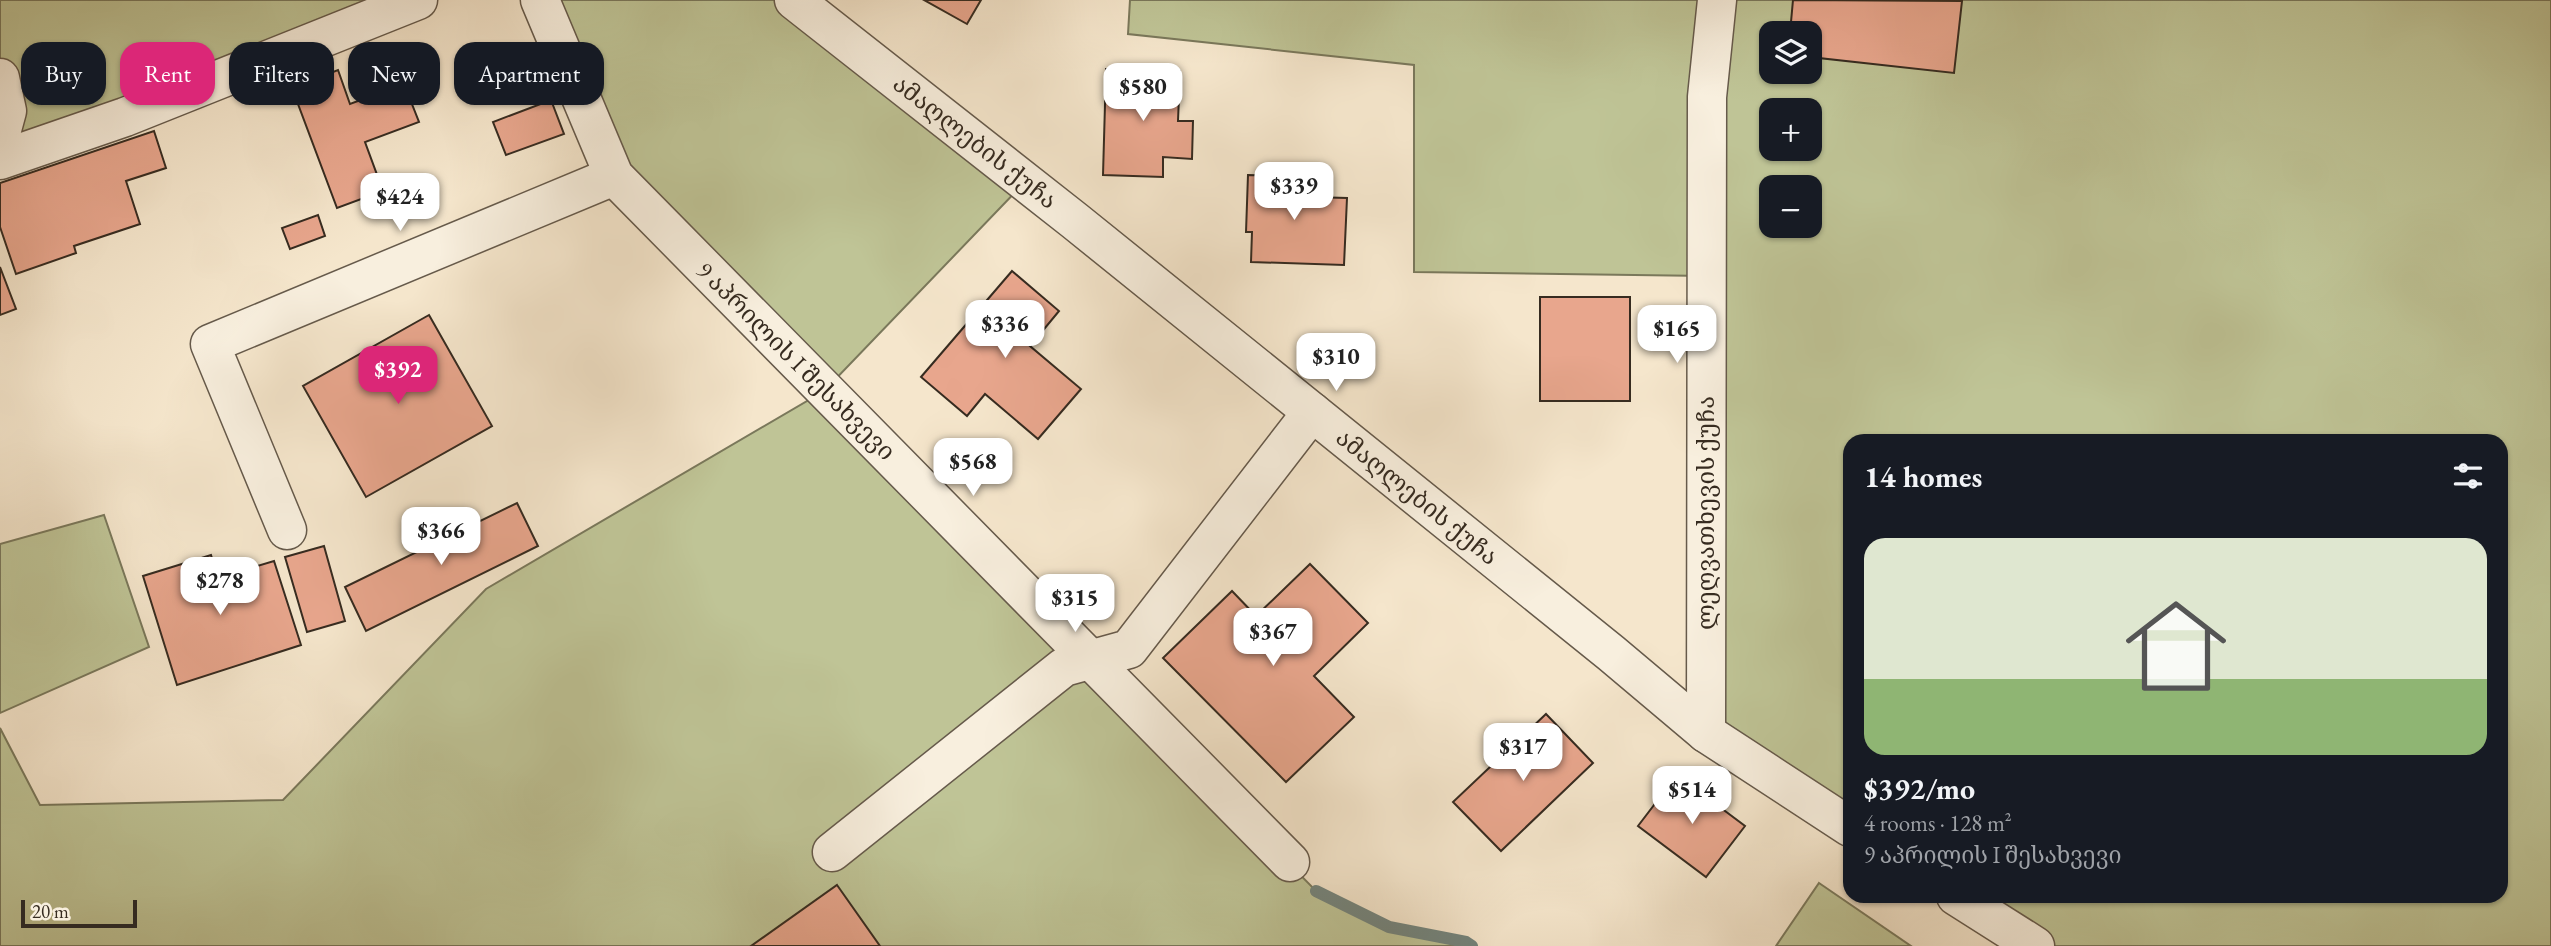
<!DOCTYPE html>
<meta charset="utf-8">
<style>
:root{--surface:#171b24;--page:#242831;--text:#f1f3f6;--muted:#9ea1a6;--accent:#db2777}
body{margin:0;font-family:"EB Garamond","Noto Serif Georgian",serif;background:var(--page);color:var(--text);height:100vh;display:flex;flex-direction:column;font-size:26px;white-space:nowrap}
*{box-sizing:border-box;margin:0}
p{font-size:23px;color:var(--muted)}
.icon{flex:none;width:38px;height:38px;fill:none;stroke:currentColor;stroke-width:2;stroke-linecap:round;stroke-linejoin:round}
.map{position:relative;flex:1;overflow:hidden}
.drawer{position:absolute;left:1843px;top:434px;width:665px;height:469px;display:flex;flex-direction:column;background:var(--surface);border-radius:21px;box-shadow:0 2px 5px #0004}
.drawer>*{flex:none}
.hud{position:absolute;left:21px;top:42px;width:665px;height:63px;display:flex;gap:14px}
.buttons{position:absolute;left:1759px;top:21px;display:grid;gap:14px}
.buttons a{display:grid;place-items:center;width:63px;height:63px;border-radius:14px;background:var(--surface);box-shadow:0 2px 5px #0004;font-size:35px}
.scale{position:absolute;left:21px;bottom:18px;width:116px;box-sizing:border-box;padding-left:7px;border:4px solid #362b20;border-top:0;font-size:19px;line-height:24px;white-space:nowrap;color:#362b20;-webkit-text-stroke:5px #f8efde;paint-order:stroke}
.price{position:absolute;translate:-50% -60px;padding:0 16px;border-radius:14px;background:#fff;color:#222;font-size:23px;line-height:46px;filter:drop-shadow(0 2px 4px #0008)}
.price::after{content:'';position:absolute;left:50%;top:42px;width:21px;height:16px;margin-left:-10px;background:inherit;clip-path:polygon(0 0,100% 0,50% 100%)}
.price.on{background:var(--accent);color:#fff}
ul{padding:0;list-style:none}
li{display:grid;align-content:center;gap:14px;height:371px;padding:0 21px}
li span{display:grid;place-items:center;height:217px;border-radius:21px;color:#555}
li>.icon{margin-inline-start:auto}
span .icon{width:126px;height:126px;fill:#fffc;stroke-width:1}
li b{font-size:30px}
h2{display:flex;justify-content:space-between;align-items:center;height:84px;padding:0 21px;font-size:30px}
.tag{padding:0 24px;border-radius:21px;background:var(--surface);box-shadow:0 2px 5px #0004;font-size:24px;line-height:63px}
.tag.on{background:var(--accent);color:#fff}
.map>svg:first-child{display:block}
.green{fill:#bfc496;stroke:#7a785b;stroke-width:2;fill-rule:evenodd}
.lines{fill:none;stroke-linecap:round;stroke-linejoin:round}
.stream{stroke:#73847d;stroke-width:12}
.building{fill:#e8a68d;stroke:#362b20;stroke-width:2}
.minor-casing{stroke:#665a4b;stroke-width:41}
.minor{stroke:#f8efde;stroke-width:38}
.labels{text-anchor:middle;stroke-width:7;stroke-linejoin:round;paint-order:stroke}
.street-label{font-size:24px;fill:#362b20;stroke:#f8efde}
</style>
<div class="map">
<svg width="2551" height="946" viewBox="0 0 2551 946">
<rect width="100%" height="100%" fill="#f5e6cc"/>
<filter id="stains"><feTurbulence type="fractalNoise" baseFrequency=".00286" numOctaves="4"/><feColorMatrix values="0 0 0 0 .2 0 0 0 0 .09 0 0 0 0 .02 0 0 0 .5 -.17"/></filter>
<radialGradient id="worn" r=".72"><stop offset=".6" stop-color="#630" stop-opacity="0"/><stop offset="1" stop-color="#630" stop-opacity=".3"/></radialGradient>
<g class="green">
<path d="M0,0H418L0,160Z"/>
<path d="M540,0H794L1025,182L825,390L1316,891L1389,927L1466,942L1472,946H0V728L40,805L283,800L486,589L824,391L614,176Z"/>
<path d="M1130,0H2551V946H2035L1956,896H2501V441H1850V827L1706,733L1707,276L1414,272V65L1128,34ZM1771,33H1810V72H1771ZM1771,110H1810V149H1771ZM1771,187H1810V226H1771Z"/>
<path d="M104,515L149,647L0,713V544Z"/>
<path d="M1819,883L1911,946H1776Z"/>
</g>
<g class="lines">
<path class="stream" d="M1316,891L1389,927L1466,942L1472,946"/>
</g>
<g class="building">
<path d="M924,0H981L967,24Z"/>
<path d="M1793,0L1962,1L1954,73L1810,57V33H1790Z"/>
<path d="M1106,69L1180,71L1178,121H1193L1192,159L1163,157V177L1103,175Z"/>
<path d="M338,70L350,104L404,84L419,122L365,142L383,191L337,208L292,88Z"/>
<path d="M551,100L564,134L506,155L493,122Z"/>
<path d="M154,131L166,168L126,181L140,224L74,246L76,253L16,274L0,227V183Z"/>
<path d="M1248,175L1311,177V197L1347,198L1344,265L1251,262L1252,232H1246Z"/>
<path d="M318,215L325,236L290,249L282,228Z"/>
<path d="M0,267L16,309L0,315Z"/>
<path d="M1012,271L1059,311L1030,346L1081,389L1038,439L985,394L967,416L921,377Z"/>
<rect x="1540" y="297" width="90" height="104"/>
<path d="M429,315L492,426L366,497L303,386Z"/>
<path d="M517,503L538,546L366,631L345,587Z"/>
<path d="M324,546L345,621L307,632L285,557Z"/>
<path d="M211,555L218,578L274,561L301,645L177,685L143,576Z"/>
<path d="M1310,564L1368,623L1314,676L1354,717L1286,782L1163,658L1232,591L1256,616Z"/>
<path d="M1546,714L1593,763L1501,851L1453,802Z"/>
<path d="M1677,775L1745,826L1706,877L1638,826Z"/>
<path d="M837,885L880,946H751Z"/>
</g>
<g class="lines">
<g class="minor-casing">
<g id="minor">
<path d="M540,0L614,176L1290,862"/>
<path d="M794,0L1075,221L1611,653L1706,733L1850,827"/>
<path d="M0,78L7,111L0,137"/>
<path d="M0,160L125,117L418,0"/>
<path d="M287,530L210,344L614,176"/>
<path d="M1706,733L1707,97L1717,0"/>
<path d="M832,852L1064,667L1129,649L1312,412"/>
<path d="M1956,896L2035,946"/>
</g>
</g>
<use href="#minor" class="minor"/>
</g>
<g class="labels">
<g class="street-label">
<text transform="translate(975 142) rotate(38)" y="8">ამაღლების ქუჩა</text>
<text transform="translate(796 361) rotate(45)" y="8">9 აპრილის I შესახვევი</text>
<text transform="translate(1417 497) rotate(39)" y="8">ამაღლების ქუჩა</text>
<text transform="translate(1706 513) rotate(-90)" y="8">ლეღვათხევის ქუჩა</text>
</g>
</g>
<rect width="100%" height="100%" filter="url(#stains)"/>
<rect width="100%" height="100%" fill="url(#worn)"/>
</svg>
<div class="buttons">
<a><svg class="icon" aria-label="layers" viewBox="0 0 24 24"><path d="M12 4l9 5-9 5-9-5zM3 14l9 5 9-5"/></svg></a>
<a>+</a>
<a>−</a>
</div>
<div class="scale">20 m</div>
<b class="price" style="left:1143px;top:123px">$580</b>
<b class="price" style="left:1294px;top:222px">$339</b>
<b class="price" style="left:400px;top:233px">$424</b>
<b class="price" style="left:1005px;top:360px">$336</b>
<b class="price" style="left:1677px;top:365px">$165</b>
<b class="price" style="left:1336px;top:393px">$310</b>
<b class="price on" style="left:398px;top:406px">$392</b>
<b class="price" style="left:973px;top:498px">$568</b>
<b class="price" style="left:441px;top:567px">$366</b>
<b class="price" style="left:220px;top:617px">$278</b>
<b class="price" style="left:1075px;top:634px">$315</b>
<b class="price" style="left:1273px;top:668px">$367</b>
<b class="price" style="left:1523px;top:783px">$317</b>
<b class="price" style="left:1692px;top:826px">$514</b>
<div class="hud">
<a class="tag">Buy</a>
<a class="tag on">Rent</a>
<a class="tag">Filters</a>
<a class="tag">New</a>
<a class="tag">Apartment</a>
</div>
<section class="drawer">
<h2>14 homes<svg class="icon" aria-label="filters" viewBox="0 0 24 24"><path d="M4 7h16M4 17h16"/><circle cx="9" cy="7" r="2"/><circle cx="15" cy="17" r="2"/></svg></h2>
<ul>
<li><span style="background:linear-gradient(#dfe7d0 65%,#8fb573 0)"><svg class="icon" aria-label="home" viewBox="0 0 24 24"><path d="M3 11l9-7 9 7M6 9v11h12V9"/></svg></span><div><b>$392/mo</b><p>4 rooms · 128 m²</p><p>9 აპრილის I შესახვევი</p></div></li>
</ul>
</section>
</div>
